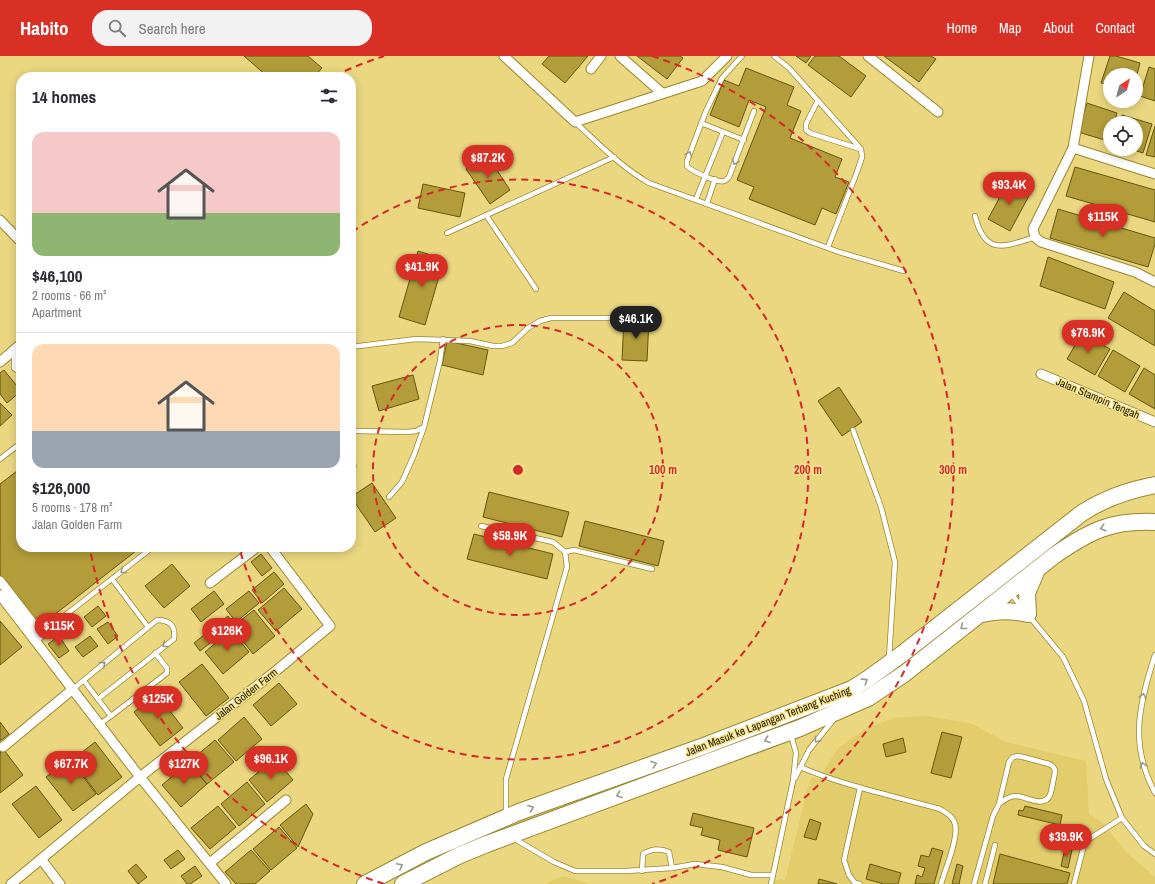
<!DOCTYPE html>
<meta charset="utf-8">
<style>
:root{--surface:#fff;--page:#f2f2f3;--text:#2b2b33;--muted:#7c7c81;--line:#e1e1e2;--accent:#d93025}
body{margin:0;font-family:"Archivo Narrow",sans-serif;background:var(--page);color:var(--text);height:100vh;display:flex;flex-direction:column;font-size:15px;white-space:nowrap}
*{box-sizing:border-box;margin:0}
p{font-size:13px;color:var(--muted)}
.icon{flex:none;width:22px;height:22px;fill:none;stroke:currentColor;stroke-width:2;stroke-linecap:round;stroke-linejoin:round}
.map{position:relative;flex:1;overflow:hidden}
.side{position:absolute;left:16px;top:16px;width:340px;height:480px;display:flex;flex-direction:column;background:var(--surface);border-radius:16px;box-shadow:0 2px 10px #0003}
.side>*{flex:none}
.needle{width:26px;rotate:36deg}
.tools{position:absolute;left:1103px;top:12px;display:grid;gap:8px}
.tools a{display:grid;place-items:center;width:40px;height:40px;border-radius:50%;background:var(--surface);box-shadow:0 2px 10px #0003;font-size:20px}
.price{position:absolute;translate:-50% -34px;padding:0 9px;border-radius:14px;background:var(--accent);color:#fff;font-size:13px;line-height:26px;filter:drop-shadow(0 1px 2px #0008)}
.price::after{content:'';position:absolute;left:50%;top:24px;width:12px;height:9px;margin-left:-6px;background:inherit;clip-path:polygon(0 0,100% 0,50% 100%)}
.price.current{background:#222;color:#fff}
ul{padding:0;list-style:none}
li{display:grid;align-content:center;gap:8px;height:212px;padding:0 16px}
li+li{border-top:1px solid var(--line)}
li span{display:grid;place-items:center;height:124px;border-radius:12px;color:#555}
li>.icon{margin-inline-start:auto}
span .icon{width:72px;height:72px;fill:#fffc;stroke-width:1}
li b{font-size:17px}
h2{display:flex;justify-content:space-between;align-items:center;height:48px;padding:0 16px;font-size:17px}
header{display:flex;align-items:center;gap:24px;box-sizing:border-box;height:56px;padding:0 20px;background:var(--accent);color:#fff}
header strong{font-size:19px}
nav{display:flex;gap:22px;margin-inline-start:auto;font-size:14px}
.search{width:280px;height:36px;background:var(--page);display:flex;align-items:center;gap:10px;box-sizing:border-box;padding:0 14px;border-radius:16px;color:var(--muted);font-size:15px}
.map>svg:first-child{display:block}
.built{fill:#e2cc6c}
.building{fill:#b29d3a;stroke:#63550c}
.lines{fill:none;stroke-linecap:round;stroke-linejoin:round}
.service-casing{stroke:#99872d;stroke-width:6}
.minor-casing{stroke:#99872d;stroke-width:11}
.trunk-casing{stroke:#99872d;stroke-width:18}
.service{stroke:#fff;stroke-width:4.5}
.minor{stroke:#fff;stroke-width:9}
.trunk{stroke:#fff;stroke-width:16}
.oneway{stroke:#9a988c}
.ring{fill:none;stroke:#d62828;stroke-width:2;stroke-dasharray:7 5}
.labels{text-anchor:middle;stroke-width:3;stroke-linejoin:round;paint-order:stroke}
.street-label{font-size:11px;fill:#1f1900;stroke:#f7e48d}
.centre{fill:#d62828;stroke:#f7e48d;stroke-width:2}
.ring-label{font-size:12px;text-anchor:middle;font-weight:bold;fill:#d62828;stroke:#f7e48d;stroke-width:3;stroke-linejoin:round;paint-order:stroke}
</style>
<header>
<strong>Habito</strong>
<div class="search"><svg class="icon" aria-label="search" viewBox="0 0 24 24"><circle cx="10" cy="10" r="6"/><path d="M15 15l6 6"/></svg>Search here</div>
<nav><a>Home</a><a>Map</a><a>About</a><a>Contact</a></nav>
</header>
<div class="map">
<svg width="1155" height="828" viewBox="0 0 1155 828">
<rect width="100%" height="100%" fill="#ead780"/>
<g class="built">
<path d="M925,660L970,667L1006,686L1086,705L1089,758L1103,767L1124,794L1155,821V828H772L779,823L785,824L809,727L812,721L820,724L824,714L839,691L865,673L893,662Z"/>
<path d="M563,820L589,828H544Z"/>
</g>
<g class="building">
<path d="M244,0H308L322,12L314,21H268Z"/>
<path d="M549,0H588L565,27L542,8Z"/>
<path d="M637,0H680L683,2L667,23Z"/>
<path d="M796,0H811L806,7Z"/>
<path d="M815,0H839L866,20L851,41L808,9Z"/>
<path d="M884,0H931L936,3L919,26Z"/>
<path d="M1110,0H1116L1140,7L1136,22V19H1110V29L1101,27Z"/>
<path d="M1149,11L1155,13V45L1140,40Z"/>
<path d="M746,12L794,31L787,49L801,55L790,82L842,103L835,121L849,126L836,158L822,152L815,169L749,143L754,131L737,124L766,51L749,44L739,71L710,59L724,24L739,30Z"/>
<path d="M1087,47L1117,57L1114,67H1110V80L1108,85L1078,76Z"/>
<path d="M1122,59L1152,68L1143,97L1131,93H1136V67H1119Z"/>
<path d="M1155,70V101L1146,99Z"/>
<path d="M487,99L510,134L490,148L466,113Z"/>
<path d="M1075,111L1155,134V166L1066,140Z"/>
<path d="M1008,126L1030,138L1010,175L988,163Z"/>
<path d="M423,128L465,137L460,161L418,152Z"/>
<path d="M1058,153L1155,182V188L1148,211L1050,182Z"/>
<path d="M418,195L444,203L425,269L399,261Z"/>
<path d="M1048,201L1114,226L1105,253L1040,230Z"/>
<path d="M1124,236L1155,255V290L1108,262Z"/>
<path d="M624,262L649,263L647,305L622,304Z"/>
<path d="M1082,277L1110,293L1095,319L1067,303Z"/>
<path d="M447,285L488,294L483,319L442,309Z"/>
<path d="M1113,294L1140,310L1125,336L1098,320Z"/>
<path d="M1144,312L1155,319V353L1129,338Z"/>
<path d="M4,314L21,335L7,347L0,338V317Z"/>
<path d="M413,319L419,343L379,355L372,330Z"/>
<path d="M839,331L862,366L842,380L818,345Z"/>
<path d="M0,347L12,359L0,370Z"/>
<path d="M351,370H352L356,412H351Z"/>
<path d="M21,412V491H141L40,570L0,519V428Z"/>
<path d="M372,427L396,462L375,476L351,441Z"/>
<path d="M489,436L569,456L562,481L483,461Z"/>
<path d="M585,465L664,485L658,510L579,490Z"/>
<path d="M474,478L553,498L547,523L467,503Z"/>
<path d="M261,498L272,512L262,520L251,506Z"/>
<path d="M172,508L190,530L164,552L145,530Z"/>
<path d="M274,516L284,528L262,547L252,534Z"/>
<path d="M284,532L302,553L276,575L258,554Z"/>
<path d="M214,535L224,548L201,566L191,553Z"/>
<path d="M249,535L259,547L236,566L226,553Z"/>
<path d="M98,550L106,560L92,571L84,561Z"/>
<path d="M254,554L275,580L253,598L232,571Z"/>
<path d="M228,560L234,568L200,595L194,587Z"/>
<path d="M0,565L22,591L0,609Z"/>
<path d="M108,566L118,580L108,588L97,573Z"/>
<path d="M231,574L249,596L223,618L205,596Z"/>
<path d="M59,580L69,595L59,602L48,588Z"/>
<path d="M90,580L98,590L83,601L75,591Z"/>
<path d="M202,608L229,642L206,660L179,626Z"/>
<path d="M279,627L297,648L271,670L253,649Z"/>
<path d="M157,638L183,672L160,690L134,656Z"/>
<path d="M244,661L262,683L236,705L218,684Z"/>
<path d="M0,666L9,678L0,685Z"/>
<path d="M942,676L962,681L951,722L931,717Z"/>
<path d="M903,682L906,696L886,701L883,688Z"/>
<path d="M215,684L234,706L207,728L189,706Z"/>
<path d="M95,686L122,721L98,739L72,704Z"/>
<path d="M4,694L23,719L0,737V697Z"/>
<path d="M275,702L293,724L267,746L249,724Z"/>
<path d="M70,703L96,738L73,755L46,721Z"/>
<path d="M188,707L207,728L181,751L162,729Z"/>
<path d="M247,726L265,748L239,770L221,748Z"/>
<path d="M36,730L62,764L39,782L12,748Z"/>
<path d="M306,748L313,758L298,791L280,769Z"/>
<path d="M218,750L236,771L210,793L191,772Z"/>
<path d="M1025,750L1062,759L1060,769L1018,759L1019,754L1023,755Z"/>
<path d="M693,757L754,772L747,801L718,794L720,784L701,779L703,772L690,769Z"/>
<path d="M810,763L821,767L816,784L804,781Z"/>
<path d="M279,771L297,792L271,814L253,793Z"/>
<path d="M932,792L943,795L934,828H915L917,819L922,821L925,812L918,810L921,799L929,801Z"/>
<path d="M1065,792L1072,794L1068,812L1061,810Z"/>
<path d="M178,794L185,803L171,813L164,804Z"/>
<path d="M251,794L270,815L255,828H236L225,816Z"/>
<path d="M1000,798L1070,817L1067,828H993Z"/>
<path d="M136,808L147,821L138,828L128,815Z"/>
<path d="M870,808L901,817L898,828H884L866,823Z"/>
<path d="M957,808L963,810L959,828H952Z"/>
<path d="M195,810L202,820L190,828H187L181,820Z"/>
<path d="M819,823L837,828H818Z"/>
</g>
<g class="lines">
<g class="service-casing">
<g id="service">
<path d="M742,0L722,22L706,55L687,105V110C691,115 717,127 724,125C726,125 727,123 729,121L754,55"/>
<path d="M774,0L789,12L861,93L862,101L857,116L828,191"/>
<path d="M818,44L806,68V74L810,77L860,93"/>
<path d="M575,66C598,87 621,111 649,127L839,196L904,215"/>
<path d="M701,67L744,84"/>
<path d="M696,143L723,76"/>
<path d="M707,147L715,123"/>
<path d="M486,159L536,233"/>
<path d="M975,160C985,200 1004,191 1035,181"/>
<path d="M447,177L614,101"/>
<path d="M351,291L416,283L470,285L493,290H502L512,287L528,272L540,265L551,262H618"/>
<path d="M17,295L14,303V312L21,317"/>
<path d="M853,374L881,451L895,506L889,602"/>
<path d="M357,375L408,376L416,375L424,371"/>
<path d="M0,403L21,387"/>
<path d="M389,441L402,426L414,399L424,371L440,305L443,283"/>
<path d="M481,470L553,486L565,496L567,511L506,723V758"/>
<path d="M565,496L574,494L652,513"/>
<path d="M112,523L148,571"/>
<path d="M1011,537L1022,552"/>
<path d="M1029,560L1063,601L1077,630L1084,645L1106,723L1122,762L1144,790L1155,798"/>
<path d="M41,578L153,491"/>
<path d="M1155,599C1139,649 1129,688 1155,737"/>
<path d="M84,625L111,660L167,617V612L155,597"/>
<path d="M73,633L157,564C169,564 176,569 174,583L98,643"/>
<path d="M100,668L111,660"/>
<path d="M800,711C845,730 893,740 940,753C946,757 953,760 955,768C959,781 945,814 941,828"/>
<path d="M795,722L809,694L834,663"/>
<path d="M513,782L554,806L575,815H626L672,812L695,808L722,811L751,819H773"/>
<path d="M642,815L643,798C651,793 660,792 669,796L672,812"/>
<path d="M771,828L793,725L796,697L791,679"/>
<path d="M860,828L855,827L849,819L844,804L860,732"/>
<path d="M974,828L993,760L999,748L1009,706L1013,701L1019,700L1049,708C1055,711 1056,714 1054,721C1053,726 1052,733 1050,739C1044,753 1026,740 1016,740C1009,740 1004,744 999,748"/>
<path d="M985,828L995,789"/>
<path d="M1074,828L1084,789L1089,783L1122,762"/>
</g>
</g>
<g class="minor-casing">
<g id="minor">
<path d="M504,0L575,66L702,25L727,0"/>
<path d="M620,0L662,37"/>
<path d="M868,0L938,56"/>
<path d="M1089,0L1073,92L1033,173L1035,181L1041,186L1135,216L1155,226"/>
<path d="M591,13L601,0"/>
<path d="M1073,92L1155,118"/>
<path d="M0,164L21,186"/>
<path d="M0,306L21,288"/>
<path d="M1041,318L1155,366"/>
<path d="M0,525L41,578L35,584"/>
<path d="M210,527L257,491"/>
<path d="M0,539L140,721L226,828"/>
<path d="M3,691L73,633"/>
<path d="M41,803L60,828"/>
<path d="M210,807L286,744"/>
<path d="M11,828L140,721L277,614L330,570L270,491"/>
</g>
</g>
<g class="trunk-casing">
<g id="trunk">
<path d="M982,558C998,554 1011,554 1028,558L1027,537L1036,516"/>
<path d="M365,828L426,796L519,756L704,690L852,633L869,622L902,598L1082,457C1105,442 1128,434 1155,429"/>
<path d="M403,828L460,799L487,788L800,672L868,642L904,618L1055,499C1090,475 1111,464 1155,466"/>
</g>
</g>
<use href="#service" class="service"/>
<use href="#minor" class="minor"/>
<use href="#trunk" class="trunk"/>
</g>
<defs><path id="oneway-chevron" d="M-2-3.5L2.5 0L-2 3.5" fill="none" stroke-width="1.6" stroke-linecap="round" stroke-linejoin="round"/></defs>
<g class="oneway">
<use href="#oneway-chevron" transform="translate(689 98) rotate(-69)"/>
<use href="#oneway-chevron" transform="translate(735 106) rotate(112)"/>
<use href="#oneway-chevron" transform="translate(1103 472) rotate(163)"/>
<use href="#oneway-chevron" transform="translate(123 515) rotate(142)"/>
<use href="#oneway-chevron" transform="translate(963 571) rotate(142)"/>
<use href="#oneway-chevron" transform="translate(165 589) rotate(142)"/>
<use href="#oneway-chevron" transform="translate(103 608) rotate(-40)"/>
<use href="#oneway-chevron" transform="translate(865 625) rotate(-33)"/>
<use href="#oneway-chevron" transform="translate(1143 640) rotate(-78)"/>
<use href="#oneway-chevron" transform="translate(767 684) rotate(160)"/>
<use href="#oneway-chevron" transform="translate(817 684) rotate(128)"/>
<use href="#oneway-chevron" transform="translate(654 708) rotate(-20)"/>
<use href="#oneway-chevron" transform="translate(1143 709) rotate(-108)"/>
<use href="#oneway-chevron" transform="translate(619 739) rotate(160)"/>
<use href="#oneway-chevron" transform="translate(531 752) rotate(-20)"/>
<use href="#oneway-chevron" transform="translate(400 810) rotate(-27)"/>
</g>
<g class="ring">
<circle cx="518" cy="414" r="145"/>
<path d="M352 176A290 290 0 1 1 239 491"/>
<path d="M384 828A435 435 0 0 1 90 493M334 20A435 435 0 0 1 384 0M652 0A435 435 0 0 1 652 828"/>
</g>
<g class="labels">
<g class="street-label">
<text transform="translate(1098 342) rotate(23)" y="4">Jalan Stampin Tengah</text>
<text transform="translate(246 638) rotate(-38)" y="4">Jalan Golden Farm</text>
<text transform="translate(768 665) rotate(-21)" y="4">Jalan Masuk ke Lapangan Terbang Kuching</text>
</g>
</g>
<circle cx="518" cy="414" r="6" class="centre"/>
<g class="ring-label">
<text x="663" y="418">100 m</text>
<text x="808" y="418">200 m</text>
<text x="953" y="418">300 m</text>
</g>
</svg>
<div class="tools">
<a><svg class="needle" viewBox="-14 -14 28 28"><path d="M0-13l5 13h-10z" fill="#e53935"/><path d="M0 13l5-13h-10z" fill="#7c7c81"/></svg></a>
<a><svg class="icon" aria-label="locate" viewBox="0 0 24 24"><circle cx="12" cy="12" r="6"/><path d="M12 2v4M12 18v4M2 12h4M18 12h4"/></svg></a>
</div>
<b class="price" style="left:488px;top:123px">$87.2K</b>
<b class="price" style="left:1009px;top:150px">$93.4K</b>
<b class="price" style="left:1103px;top:182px">$115K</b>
<b class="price" style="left:422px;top:232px">$41.9K</b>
<b class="price current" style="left:636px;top:284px">$46.1K</b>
<b class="price" style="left:1088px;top:298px">$76.9K</b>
<b class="price" style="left:510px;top:501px">$58.9K</b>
<b class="price" style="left:59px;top:591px">$115K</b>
<b class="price" style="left:227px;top:596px">$126K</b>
<b class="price" style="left:158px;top:664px">$125K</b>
<b class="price" style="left:271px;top:724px">$96.1K</b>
<b class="price" style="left:71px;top:729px">$67.7K</b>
<b class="price" style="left:184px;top:729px">$127K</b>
<b class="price" style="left:1066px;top:802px">$39.9K</b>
<section class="side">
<h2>14 homes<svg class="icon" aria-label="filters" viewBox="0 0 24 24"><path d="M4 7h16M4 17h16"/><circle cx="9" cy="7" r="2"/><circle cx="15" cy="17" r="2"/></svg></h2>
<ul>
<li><span style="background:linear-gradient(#f6c9c9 65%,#8fb573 0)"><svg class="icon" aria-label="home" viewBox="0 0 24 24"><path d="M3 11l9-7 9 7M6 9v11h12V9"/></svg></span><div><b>$46,100</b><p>2 rooms · 66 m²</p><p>Apartment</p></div></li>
<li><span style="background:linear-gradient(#ffd9b3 70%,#9aa5b1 0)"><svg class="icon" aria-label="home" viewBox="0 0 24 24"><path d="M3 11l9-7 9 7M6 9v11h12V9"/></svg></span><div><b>$126,000</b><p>5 rooms · 178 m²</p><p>Jalan Golden Farm</p></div></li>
</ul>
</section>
</div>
